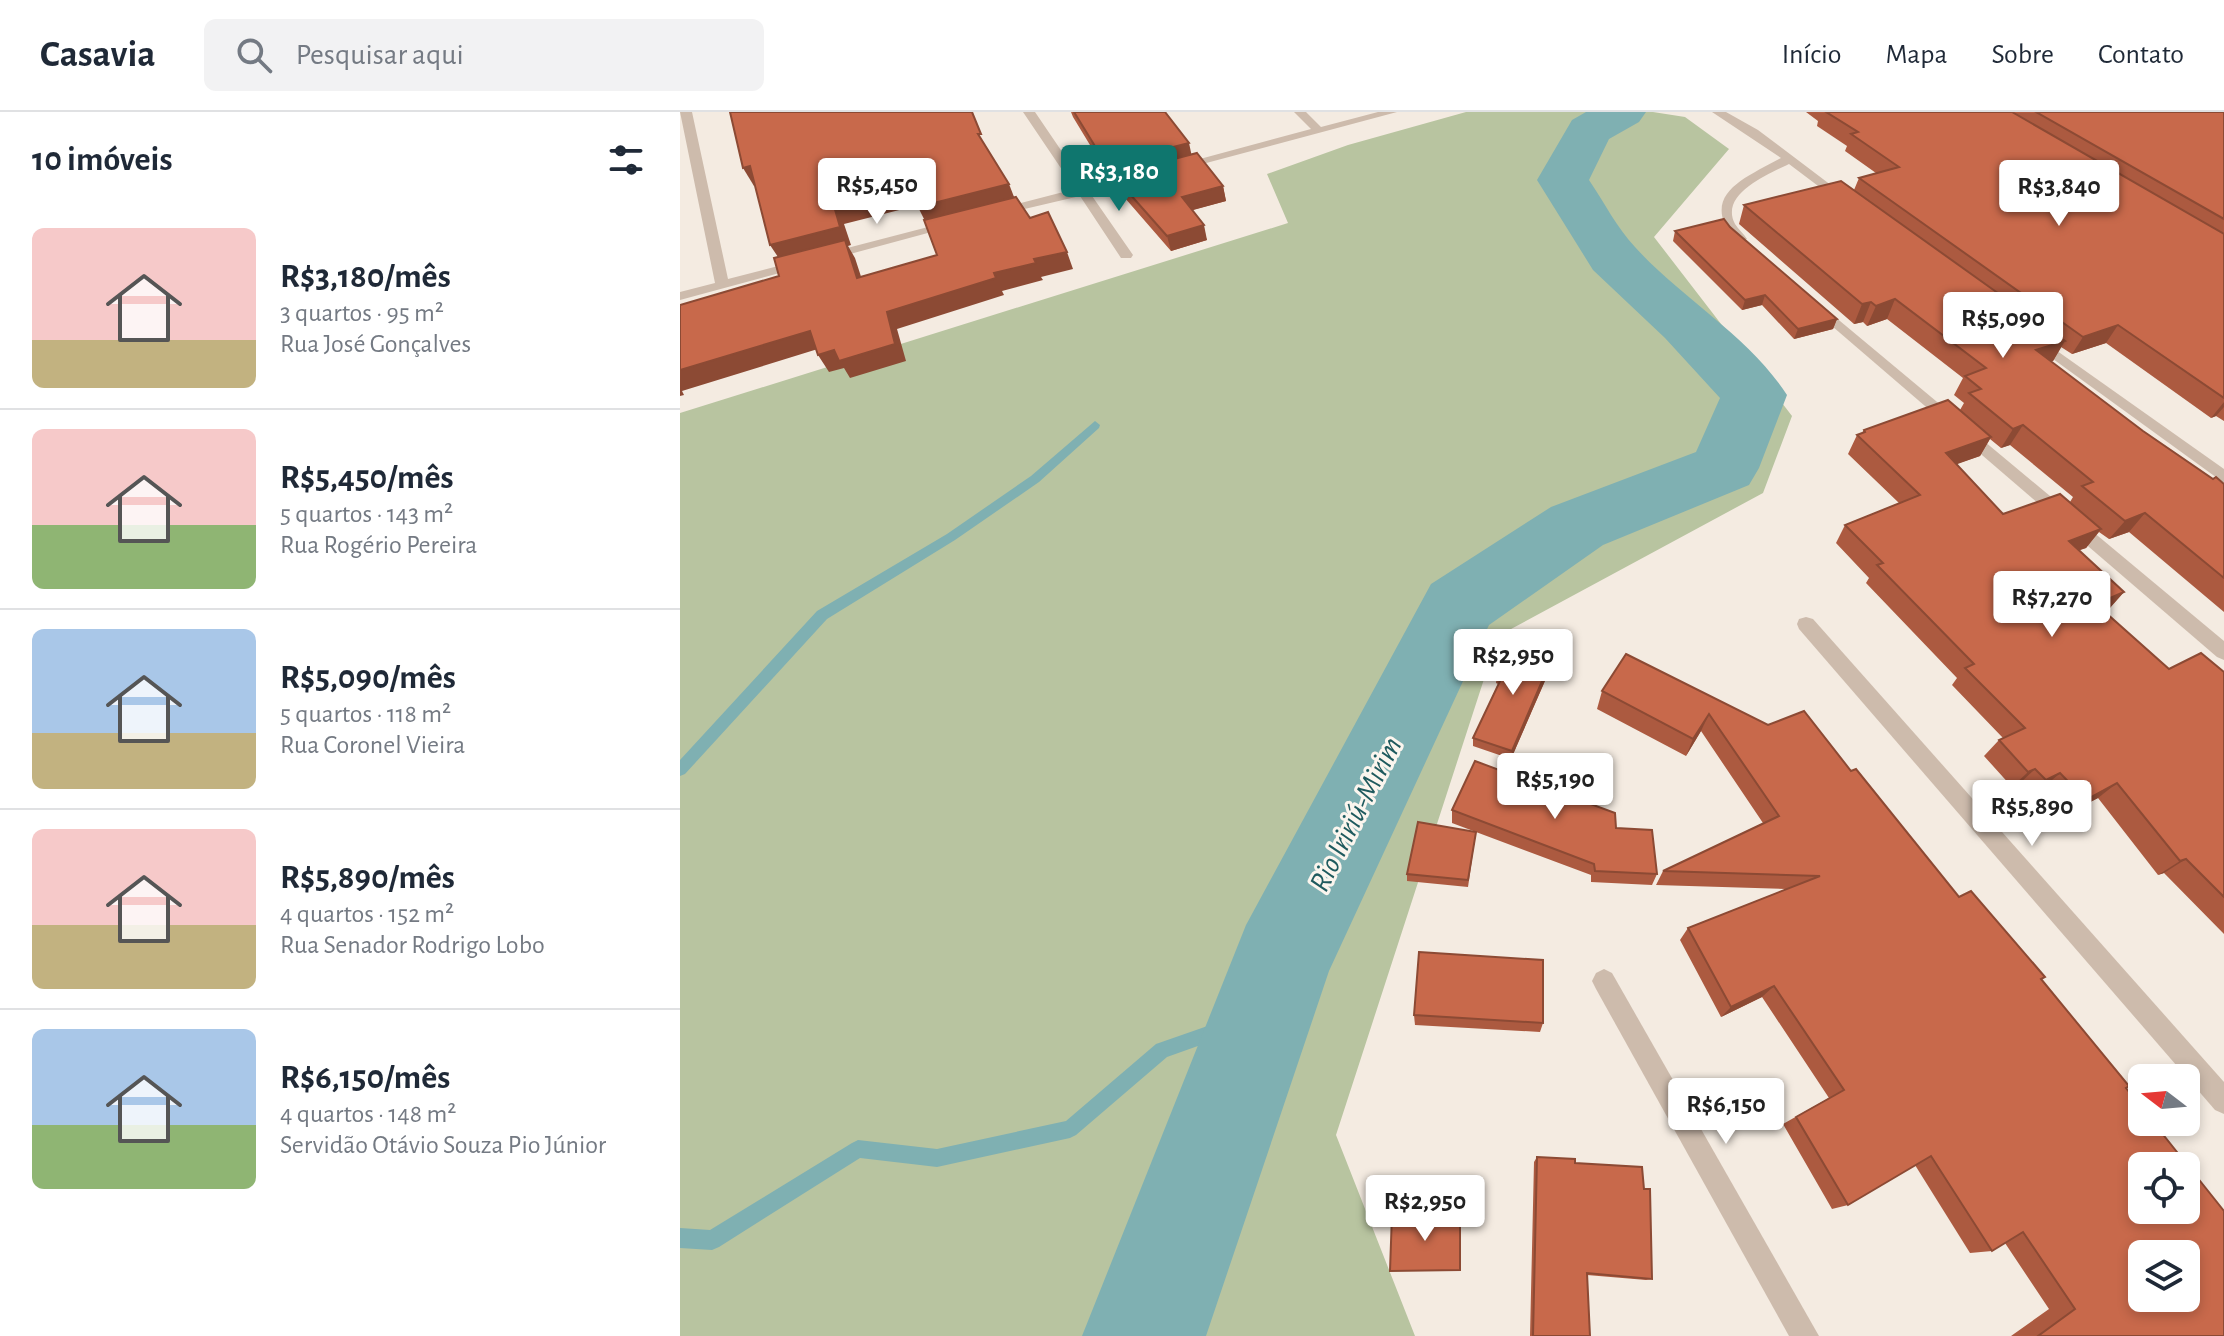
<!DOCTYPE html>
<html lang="pt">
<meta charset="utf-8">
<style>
:root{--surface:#fff;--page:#f2f2f3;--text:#1f2937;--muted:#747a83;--line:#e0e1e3;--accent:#0f766e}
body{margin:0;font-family:"Alegreya Sans",sans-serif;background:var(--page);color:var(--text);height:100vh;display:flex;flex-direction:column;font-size:30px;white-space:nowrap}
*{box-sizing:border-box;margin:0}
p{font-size:26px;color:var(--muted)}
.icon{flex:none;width:44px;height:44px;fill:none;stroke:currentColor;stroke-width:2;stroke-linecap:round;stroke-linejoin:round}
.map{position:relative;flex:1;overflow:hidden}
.side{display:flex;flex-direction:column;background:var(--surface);width:680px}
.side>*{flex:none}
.needle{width:52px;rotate:286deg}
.controls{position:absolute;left:1448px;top:952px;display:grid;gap:16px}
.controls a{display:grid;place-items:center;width:72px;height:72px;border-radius:12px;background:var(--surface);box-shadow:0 4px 12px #0003;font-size:40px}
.price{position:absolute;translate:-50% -68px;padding:0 18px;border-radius:8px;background:#fff;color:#222;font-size:26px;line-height:52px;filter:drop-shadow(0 2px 4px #0008)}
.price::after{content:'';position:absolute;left:50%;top:48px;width:24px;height:18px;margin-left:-12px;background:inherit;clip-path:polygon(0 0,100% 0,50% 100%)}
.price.active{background:var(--accent);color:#fff}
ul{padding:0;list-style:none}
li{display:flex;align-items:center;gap:24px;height:200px;padding:0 32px}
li+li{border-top:2px solid var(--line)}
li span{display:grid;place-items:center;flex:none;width:224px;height:160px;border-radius:12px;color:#555}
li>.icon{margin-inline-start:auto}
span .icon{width:96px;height:96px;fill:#fffc;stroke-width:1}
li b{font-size:34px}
h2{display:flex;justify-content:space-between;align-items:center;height:96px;padding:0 32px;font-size:34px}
header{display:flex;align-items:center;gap:48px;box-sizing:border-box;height:112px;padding:0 40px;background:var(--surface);border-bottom:2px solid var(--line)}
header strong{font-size:38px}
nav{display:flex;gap:44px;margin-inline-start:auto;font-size:28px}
.search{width:560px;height:72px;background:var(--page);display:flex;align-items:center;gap:20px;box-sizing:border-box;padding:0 28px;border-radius:12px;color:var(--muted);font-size:30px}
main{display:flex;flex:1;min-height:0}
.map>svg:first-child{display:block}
.green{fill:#b8c4a0}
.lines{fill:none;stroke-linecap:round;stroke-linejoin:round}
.stream{fill:#7fb0b2;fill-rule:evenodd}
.river{fill:#7fb0b2;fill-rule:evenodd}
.minor{fill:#cdbbac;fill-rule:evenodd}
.wall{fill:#ac5a40;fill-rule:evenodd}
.shaded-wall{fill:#8c4a34}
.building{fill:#c8694b;stroke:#8c4a34;stroke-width:2;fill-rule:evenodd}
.labels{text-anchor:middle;stroke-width:6;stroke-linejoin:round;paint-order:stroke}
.water-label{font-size:30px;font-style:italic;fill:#1f5a5e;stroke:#fbf5ee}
</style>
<header>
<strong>Casavia</strong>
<div class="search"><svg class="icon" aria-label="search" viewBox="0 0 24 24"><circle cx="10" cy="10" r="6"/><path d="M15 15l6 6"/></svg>Pesquisar aqui</div>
<nav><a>Início</a><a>Mapa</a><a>Sobre</a><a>Contato</a></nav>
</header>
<main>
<section class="side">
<h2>10 imóveis<svg class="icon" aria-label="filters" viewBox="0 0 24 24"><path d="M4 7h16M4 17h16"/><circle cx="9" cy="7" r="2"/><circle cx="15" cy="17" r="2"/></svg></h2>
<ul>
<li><span style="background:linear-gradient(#f6c9c9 70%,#c2b280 0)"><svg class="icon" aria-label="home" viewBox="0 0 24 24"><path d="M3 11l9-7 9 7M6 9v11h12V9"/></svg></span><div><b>R$3,180/mês</b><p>3 quartos · 95 m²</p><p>Rua José Gonçalves</p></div></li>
<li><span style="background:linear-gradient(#f6c9c9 60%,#8fb573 0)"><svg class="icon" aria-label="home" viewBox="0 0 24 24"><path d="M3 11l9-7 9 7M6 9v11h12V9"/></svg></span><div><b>R$5,450/mês</b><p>5 quartos · 143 m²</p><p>Rua Rogério Pereira</p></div></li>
<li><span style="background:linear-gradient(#a9c7e8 65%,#c2b280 0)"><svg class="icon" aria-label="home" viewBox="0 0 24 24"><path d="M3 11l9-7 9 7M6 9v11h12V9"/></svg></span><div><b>R$5,090/mês</b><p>5 quartos · 118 m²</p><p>Rua Coronel Vieira</p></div></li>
<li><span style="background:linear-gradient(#f6c9c9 60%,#c2b280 0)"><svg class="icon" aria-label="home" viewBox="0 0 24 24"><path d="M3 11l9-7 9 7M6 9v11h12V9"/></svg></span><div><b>R$5,890/mês</b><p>4 quartos · 152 m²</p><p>Rua Senador Rodrigo Lobo</p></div></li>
<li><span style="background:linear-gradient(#a9c7e8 60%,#8fb573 0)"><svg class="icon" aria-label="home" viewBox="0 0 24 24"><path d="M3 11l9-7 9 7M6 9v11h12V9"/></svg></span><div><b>R$6,150/mês</b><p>4 quartos · 148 m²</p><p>Servidão Otávio Souza Pio Júnior</p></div></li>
</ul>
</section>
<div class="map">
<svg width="1544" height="1224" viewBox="0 0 1544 1224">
<rect width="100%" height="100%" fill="#f4ebe1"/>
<path class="green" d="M786,0H973L1005,5L1049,37L974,125L1112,304L1083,381L818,524L656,1023L735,1224H0V301L608,111L587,62L668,33Z"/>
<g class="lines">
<g class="stream">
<path d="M415,309L420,313L419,316L359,370L275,428L147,507L5,662L0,664V648L137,499L267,422L351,364Z"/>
<path d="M582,895L588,897L590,903L588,909L487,945L396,1023L390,1026L257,1055L180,1046L39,1135L32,1138L0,1136V1116L30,1118L172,1031L178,1028L257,1037L386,1009L476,932Z"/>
</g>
<path class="river" d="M906,0H966L959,10L929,27L909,68C924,90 937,116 955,135C1002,187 1068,223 1107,283L1079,356L1069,373L923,433L809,513L649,859L526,1224H402L566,813L751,472L871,395L1016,340L1040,286L985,226L913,158L857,68L892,8Z"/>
<g class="minor">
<path d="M0,0H12L48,167L275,108L281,112L0,188V180L35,171Z"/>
<path d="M343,0H355L406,75L465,61V67L410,81L453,143L451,146H441L400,84L314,104V98L395,77Z"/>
<path d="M614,0H626L641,15L698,0H717L500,58L494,54L631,17Z"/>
<path d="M1032,0H1046L1078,18L1172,89L1162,92L1109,52C1089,62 1039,82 1055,112C1058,117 1064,122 1067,127L1056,130C1018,83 1063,67 1101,46Z"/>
<path d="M1136,189L1544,529V548L1537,545L1131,196L1129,193Z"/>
<path d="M1356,224L1544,357V371L1351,231L1349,228Z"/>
<path d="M1126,505L1133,507L1544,970V1002L1535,998L1119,517L1117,512L1119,507Z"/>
<path d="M924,857L932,861L1139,1224H1109L916,877L912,869L916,861Z"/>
</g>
</g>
<g class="wall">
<path d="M391,0H485L511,42L543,74L546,89L512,98L527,128L491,139L438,78L434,65L430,66L393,5Z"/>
<path d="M1126,0H1544V309L1536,304L1531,306L1426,231L1392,242L1381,235L1373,249H1370L1463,319L1533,367L1544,372V500L1449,420L1429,427L1419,420L1406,436L1399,438L1444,480L1428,498L1424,499L1489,557L1544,560V822L1484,761L1478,763L1418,686L1387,702L1363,676L1349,683L1339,672L1332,675L1304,644L1319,628L1323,626L1272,573L1277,566L1186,471L1189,466L1156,431L1165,413L1219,391L1168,342L1177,323L1182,321L1184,318L1280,298L1284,291L1274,283L1283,266L1207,207L1187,214L1183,210L1174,212L1059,112L1064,93L1174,78L1179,66L1196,61L1165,39L1167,34L1137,14L1138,9ZM1310,327L1321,336L1330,333L1393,385L1390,390L1323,402L1276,352L1300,344Z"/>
<path d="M1050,115L1157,207L1153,217L1114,227L1082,193L1062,198L993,129L995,119Z"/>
<path d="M946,542L1171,659L1279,785L1361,867L1446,976L1544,1224H1331L1369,1197L1325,1131L1312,1139L1290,1141L1235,1053L1168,1093L1152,1097L1103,1012L1149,986L1082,885L1041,905L1000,828L1008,816L1106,777L976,773L983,759L1083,711L1021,619L1006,644L917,597L922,579Z"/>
<path d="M871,555L831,647L793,634V626L818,572L816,571L817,562Z"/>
<path d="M772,698L936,716L977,762L972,773L911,770V763L772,711Z"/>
<path d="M796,720L788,775L727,769V762Z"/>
<path d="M734,903L863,911L860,920L735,913Z"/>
<path d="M857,1045L895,1051L972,1167L966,1168L907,1163L910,1224H850L854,1050Z"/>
</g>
<g class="shaded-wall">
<path d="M509,31L512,45L430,66L426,52Z"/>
<path d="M70,54L81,72L74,74L63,56Z"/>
<path d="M329,72L336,90L247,113L238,95Z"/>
<path d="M543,74L546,89L506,100L502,85Z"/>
<path d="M230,75L239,93L164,112L171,133L168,134L175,146L187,183L102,151L90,133L154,94Z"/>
<path d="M524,113L527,128L491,139L487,124Z"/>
<path d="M387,140L393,157L361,165L363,168L322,179L324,183L217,217L226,249L170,266L164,256L149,260L138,243L154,238L207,200L354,147Z"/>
<path d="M1085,183L1082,193L1062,198L1065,188Z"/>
<path d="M1215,187L1207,207L1187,214L1196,194Z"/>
<path d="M1191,190L1183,210L1174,212L1182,192Z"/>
<path d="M1157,207L1153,217L1114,227L1118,217Z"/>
<path d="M1438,213L1426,231L1392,242L1403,225Z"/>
<path d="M130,219L141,236L2,279L4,283L0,284V258Z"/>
<path d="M1385,229L1373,249L1344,258L1356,238Z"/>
<path d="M1544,290V295L1536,304L1531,306Z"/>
<path d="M1343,313L1330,333L1321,336L1333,317Z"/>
<path d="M1311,325L1300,344L1255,360L1266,341Z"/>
<path d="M1465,401L1449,420L1429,427L1445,409Z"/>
<path d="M1421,417L1406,436L1374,447L1389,429Z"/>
<path d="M1444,480L1428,498L1400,510L1416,492Z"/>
<path d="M872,546L871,555L831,647L832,639Z"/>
<path d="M1029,602L1021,619L1006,644L1013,627Z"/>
<path d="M1355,657L1339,672L1332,675L1348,660Z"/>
<path d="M1380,661L1363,676L1349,683L1366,668Z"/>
<path d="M1437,671L1418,686L1387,702L1406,688Z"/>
<path d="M1506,747L1484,761L1478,763L1500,749Z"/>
<path d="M1094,874L1082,885L1041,905L1051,895Z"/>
</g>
<g class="building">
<path d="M50,0H292L301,22H298L329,72L238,95L230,75L154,94L160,115L90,133L70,54L63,56Z"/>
<path d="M394,0H485L509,31L426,52Z"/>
<path d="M1146,0H1332L1544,122V286L1438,213L1403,225L1179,66L1219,55L1171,22L1178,20Z"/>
<path d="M1356,0H1544V107Z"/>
<path d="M517,41L543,74L502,85L524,113L487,124L433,63Z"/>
<path d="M1161,69L1385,229L1356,238L1463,319L1533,367L1536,365L1544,372V466L1465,401L1445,409L1402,374L1413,370L1343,313L1333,317L1289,281L1301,277L1285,264L1306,256L1215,187L1196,194L1191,190L1182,192L1064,93Z"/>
<path d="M336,85L350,106L368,100L387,140L354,147L356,151L314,161L316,166L207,200L215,232L159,249L154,238L138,243L130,219L0,258V193L99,164L94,146L165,128L177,166L257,143L244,108Z"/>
<path d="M1044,107L1050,115L1157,207L1118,217L1085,183L1065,188L995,119Z"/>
<path d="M1268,288L1311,325L1266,341L1323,402L1380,382L1421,417L1389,429L1444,480L1416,492L1489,557L1521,541L1544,560V785L1506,747L1500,749L1437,671L1406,688L1380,661L1366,668L1355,657L1348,660L1319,628L1345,616L1285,556L1294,552L1197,453L1203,451L1165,413L1240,383L1177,323L1185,320L1184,318Z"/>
<path d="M841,530L872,546L832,639L793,626L822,565L817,562Z"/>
<path d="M946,542L1088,613L1124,599L1171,659L1176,657L1279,785L1291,779L1365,865L1361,867L1449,974L1446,976L1462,996V1010H1473L1544,1099V1224H1358L1395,1197L1343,1120L1312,1139L1251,1044L1168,1093L1116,1005L1164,978L1094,874L1051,895L1008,816L1140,764L983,759L1099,704L1029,602L1013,627L922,579ZM1462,1054H1506V1098H1462ZM1462,1142H1506V1186H1462Z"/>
<path d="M795,649L935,701L936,716L972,718L977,762L915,759L914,752L772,698Z"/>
<path d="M738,710L796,720L788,768L727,762Z"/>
<path d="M739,840L863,848V911L734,903Z"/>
<path d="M857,1045L895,1047V1051L962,1055L964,1077H970L972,1167L907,1161L910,1224H853Z"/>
<path d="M712,1102L780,1103V1158L710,1159Z"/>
</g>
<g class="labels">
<g class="water-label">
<text transform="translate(675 702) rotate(-63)" y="10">Rio Iririú-Mirim</text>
</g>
</g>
</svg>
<div class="controls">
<a><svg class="needle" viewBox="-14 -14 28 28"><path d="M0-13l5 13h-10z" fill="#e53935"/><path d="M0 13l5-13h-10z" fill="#747a83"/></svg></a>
<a><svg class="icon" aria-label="locate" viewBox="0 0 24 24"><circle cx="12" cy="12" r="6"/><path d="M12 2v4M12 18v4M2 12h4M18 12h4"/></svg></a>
<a><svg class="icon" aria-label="layers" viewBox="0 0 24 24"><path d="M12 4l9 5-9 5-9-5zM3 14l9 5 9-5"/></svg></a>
</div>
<b class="price active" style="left:439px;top:101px">R$3,180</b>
<b class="price" style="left:197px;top:114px">R$5,450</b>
<b class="price" style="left:1379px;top:116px">R$3,840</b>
<b class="price" style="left:1323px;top:248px">R$5,090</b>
<b class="price" style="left:1372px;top:527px">R$7,270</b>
<b class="price" style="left:833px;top:585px">R$2,950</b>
<b class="price" style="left:875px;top:709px">R$5,190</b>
<b class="price" style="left:1352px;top:736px">R$5,890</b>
<b class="price" style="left:1046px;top:1034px">R$6,150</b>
<b class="price" style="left:745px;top:1131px">R$2,950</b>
</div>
</main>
